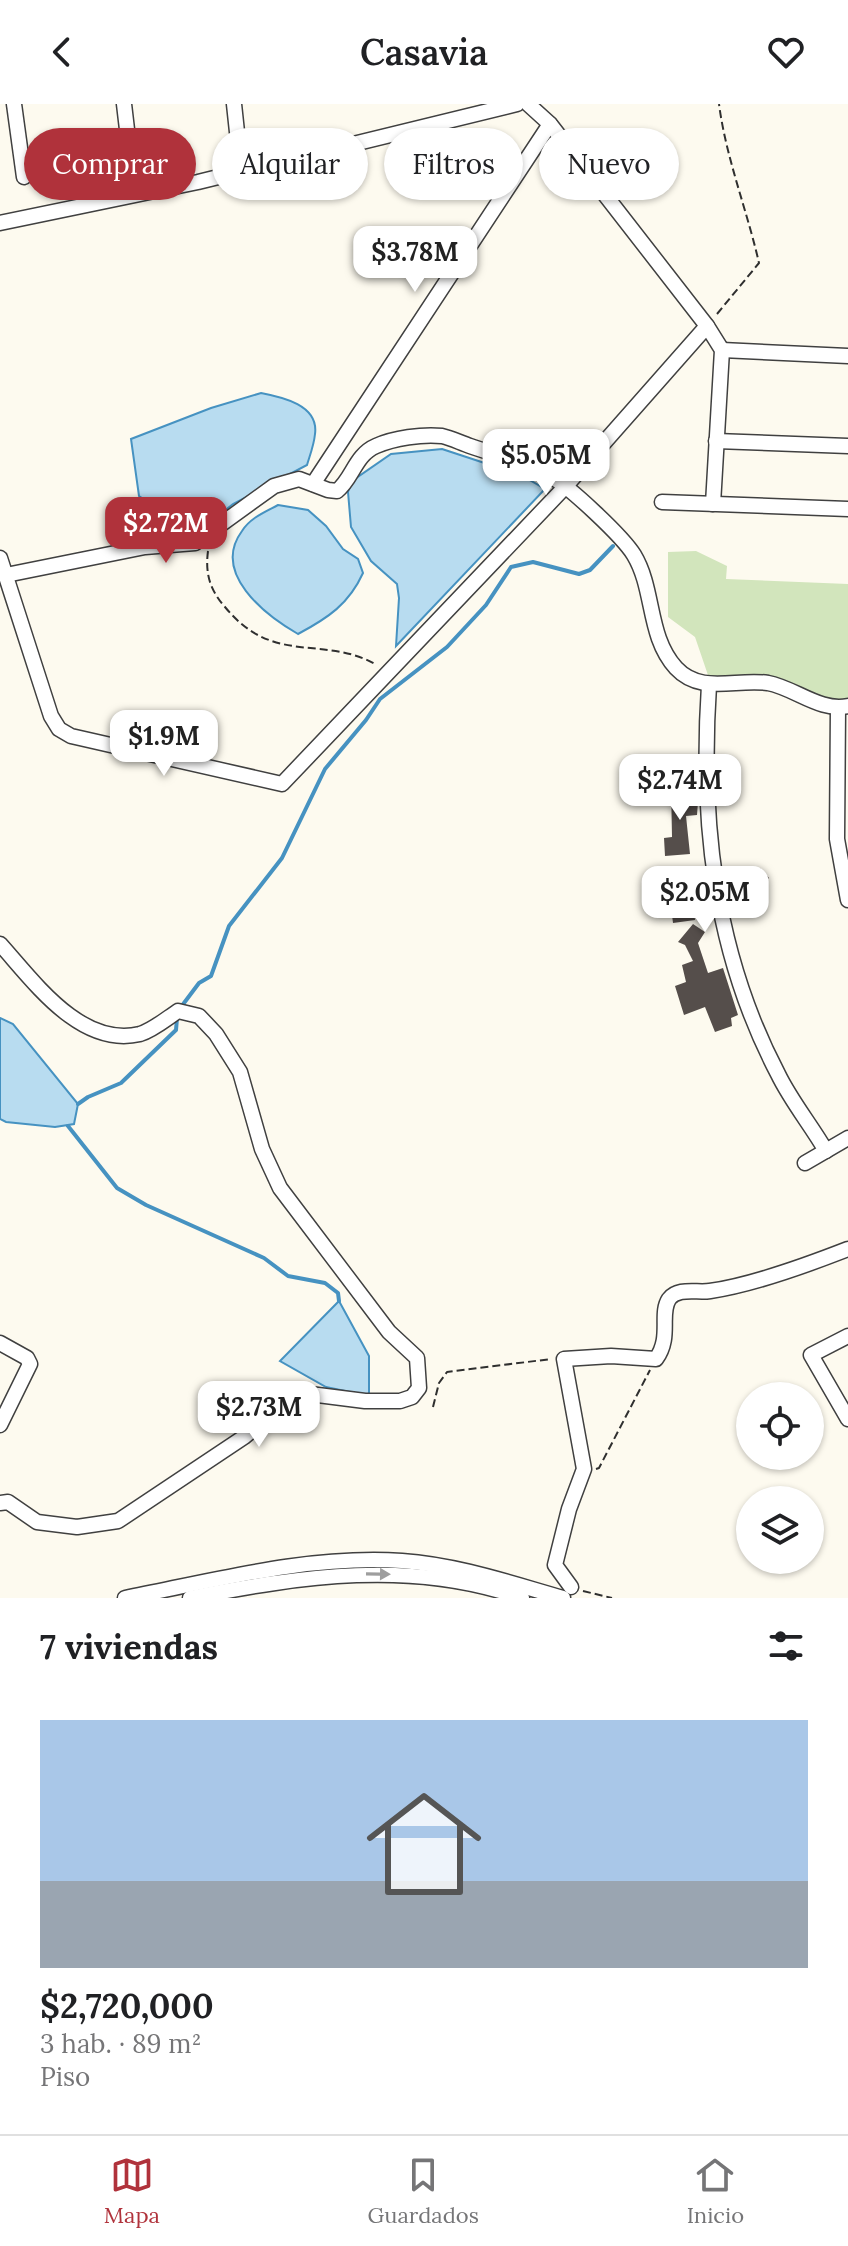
<!DOCTYPE html>
<html lang="es">
<meta charset="utf-8">
<style>
:root{--surface:#fff;--page:#f2f2f2;--text:#202124;--muted:#757577;--line:#e0e0e0;--accent:#b0323b}
body{margin:0;font-family:Lora,serif;background:var(--page);color:var(--text);height:100vh;display:flex;flex-direction:column;font-size:30px;white-space:nowrap}
*{box-sizing:border-box;margin:0}
p{font-size:26px;color:var(--muted)}
.icon{flex:none;width:44px;height:44px;fill:none;stroke:currentColor;stroke-width:2;stroke-linecap:round;stroke-linejoin:round}
.map{position:relative;height:1494px;overflow:hidden}
.details{display:flex;flex-direction:column;background:var(--surface);flex:1}
.details>*{flex:none}
.top-card{position:absolute;left:24px;top:24px;width:800px;height:72px;display:flex;gap:16px}
.fabs{position:absolute;left:736px;top:1278px;display:grid;gap:16px}
.fabs a{display:grid;place-items:center;width:88px;height:88px;border-radius:50%;background:var(--surface);box-shadow:0 2px 6px #0004;font-size:40px}
.price{position:absolute;translate:-50% -68px;padding:0 18px;border-radius:16px;background:#fff;color:#222;font-size:26px;line-height:52px;filter:drop-shadow(0 2px 4px #0008)}
.price::after{content:'';position:absolute;left:50%;top:48px;width:24px;height:18px;margin-left:-12px;background:inherit;clip-path:polygon(0 0,100% 0,50% 100%)}
.price.current{background:var(--accent);color:#fff}
ul{padding:0;list-style:none}
li{display:grid;align-content:center;gap:16px;height:424px;padding:0 40px}
li span{display:grid;place-items:center;height:248px;border-radius:0px;color:#555}
li>.icon{margin-inline-start:auto}
span .icon{width:144px;height:144px;fill:#fffc;stroke-width:1}
li b{font-size:34px}
h2{display:flex;justify-content:space-between;align-items:center;height:96px;padding:0 40px;font-size:34px}
.chip{padding:0 28px;border-radius:36px;background:var(--surface);box-shadow:0 2px 6px #0004;font-size:28px;line-height:72px}
.chip.current{background:var(--accent);color:#fff}
header{display:flex;justify-content:space-between;align-items:center;height:104px;padding:0 40px;background:var(--surface);font-size:36px;font-weight:600}
.menu{display:flex;justify-content:space-around;align-items:center;height:112px;border-top:2px solid var(--line);background:var(--surface);font-size:22px;color:var(--muted)}
.menu a{display:grid;justify-items:center;gap:4px}
.menu .current{color:var(--accent)}
.map>svg:first-child{display:block}
.green{fill:#d2e5bc}
.water{fill:#b8dcf0;stroke:#4692c1;stroke-width:2}
.lines{fill:none;stroke-linecap:round;stroke-linejoin:round}
.stream{stroke:#4692c1;stroke-width:4}
.building{fill:#554e4b}
.minor-casing{stroke:#404040;stroke-width:17}
.path{stroke:#2f2f2f;stroke-width:2;stroke-dasharray:8 4;stroke-linecap:butt}
.minor{stroke:#fff;stroke-width:14}
.oneway{fill:#9e9e9e}
</style>
<header><svg class="icon" aria-label="back" viewBox="0 0 24 24"><path d="M15 5l-7 7 7 7"/></svg>Casavia<svg class="icon" aria-label="heart" viewBox="0 0 24 24"><path d="M12 20l-8-8c-3-5 5-10 8-4 3-6 11-1 8 4z"/></svg></header>
<div class="map">
<svg width="848" height="1494" viewBox="0 0 848 1494">
<rect width="100%" height="100%" fill="#fdfaef"/>
<path class="green" d="M696,447L727,462L726,475L848,480V605L759,570L710,577L695,533L668,513V448Z"/>
<g class="water">
<path d="M261,289C282,293 319,301 315,330C314,341 310,351 307,361L233,400L213,416L195,422L173,416L139,392L131,335L211,304Z"/>
<path d="M442,345L521,371L545,385L396,542L399,494L397,480L371,457L351,423L348,388L352,377L391,350Z"/>
<path d="M278,401L308,406L326,422L343,445L358,455L363,469C349,500 328,514 298,530C265,511 211,469 242,427C250,414 265,408 278,401Z"/>
<path d="M0,914L13,920L78,1000L74,1020L55,1023L6,1018L0,1015Z"/>
<path d="M339,1197L369,1252V1292L326,1283L280,1257Z"/>
</g>
<g class="lines">
<g class="stream">
<path d="M181,903L199,879L211,872L229,822L282,754L325,665L366,616L380,595L447,543L486,501L511,463L533,458L579,470L590,466L613,442"/>
<path d="M78,1000L88,993L121,979L176,926L177,914"/>
<path d="M68,1022L117,1084L146,1101L264,1154L288,1172L325,1179L338,1189L339,1197"/>
</g>
</g>
<g class="building">
<path d="M686,680V698H698L697,711L686,712L690,750L665,752L664,734L672,733L671,681Z"/>
<path d="M760,764L769,774L750,789L747,785L743,789L731,778L742,765L749,772Z"/>
<path d="M691,784L695,816L673,819L669,787Z"/>
<path d="M693,820L705,828L698,839L708,869L723,864L738,911L731,914L732,922L715,928L705,903L684,911L675,882L686,878L682,861L693,857L685,841L678,838Z"/>
</g>
<g class="lines">
<g class="minor-casing">
<g id="minor">
<path d="M14,0L24,73"/>
<path d="M124,0L130,51"/>
<path d="M234,0L237,28"/>
<path d="M528,0L550,20L707,222L722,246L713,400"/>
<path d="M0,119L198,78L517,0"/>
<path d="M722,246L848,252"/>
<path d="M716,337L848,342"/>
<path d="M313,380L550,20"/>
<path d="M662,398L848,405"/>
<path d="M0,454L51,612L59,625L71,632L282,680L564,384L707,222"/>
<path d="M6,471L145,443L195,439L274,382L299,375L328,386L337,387C353,374 355,351 376,342C394,334 422,330 442,332C451,334 461,339 470,342C496,351 526,359 550,372C569,382 623,433 634,451C655,486 647,532 676,564C701,591 736,574 768,579C795,584 820,608 848,602"/>
<path d="M709,581C700,716 714,848 778,970C791,997 811,1021 826,1047"/>
<path d="M838,604L837,735L848,796"/>
<path d="M0,840C35,879 81,944 140,930C153,926 166,915 178,907L199,912L216,930L240,968L262,1045L280,1084L389,1228L417,1254L419,1284L412,1293L400,1297H365L302,1289L287,1296L244,1333L118,1417L77,1423L37,1418L8,1398L0,1399"/>
<path d="M805,1059L848,1034"/>
<path d="M848,1232L811,1251L848,1315"/>
<path d="M0,1239L27,1254L30,1260L0,1321"/>
<path d="M571,1483L555,1461L569,1405L584,1365L564,1255L611,1252L656,1255C672,1233 659,1210 669,1195C678,1183 697,1189 710,1187C753,1181 807,1161 848,1145"/>
<path d="M125,1494C216,1476 309,1451 402,1457C458,1461 510,1479 563,1494"/>
<path d="M190,1494C301,1472 412,1455 522,1494"/>
</g>
</g>
<g class="path">
<path d="M717,210L759,159C747,106 726,54 719,0"/>
<path d="M208,447C205,470 210,486 225,503C274,563 323,530 377,561"/>
<path d="M433,1303L439,1279L447,1268L551,1255"/>
<path d="M596,1365L599,1364L650,1266"/>
<path d="M583,1487L612,1494"/>
</g>
<use href="#minor" class="minor"/>
</g>
<defs><path id="oneway-solid" d="M-6-.8H1V-3.2L6.5 0L1 3.2V.8H-6Z" transform="scale(2)"/></defs>
<use class="oneway" href="#oneway-solid" transform="translate(378 1470) rotate(1)"/>
</svg>
<div class="fabs">
<a><svg class="icon" aria-label="locate" viewBox="0 0 24 24"><circle cx="12" cy="12" r="6"/><path d="M12 2v4M12 18v4M2 12h4M18 12h4"/></svg></a>
<a><svg class="icon" aria-label="layers" viewBox="0 0 24 24"><path d="M12 4l9 5-9 5-9-5zM3 14l9 5 9-5"/></svg></a>
</div>
<b class="price" style="left:415px;top:190px">$3.78M</b>
<b class="price" style="left:546px;top:393px">$5.05M</b>
<b class="price current" style="left:166px;top:461px">$2.72M</b>
<b class="price" style="left:164px;top:674px">$1.9M</b>
<b class="price" style="left:680px;top:718px">$2.74M</b>
<b class="price" style="left:705px;top:830px">$2.05M</b>
<b class="price" style="left:259px;top:1345px">$2.73M</b>
<div class="top-card">
<a class="chip current">Comprar</a>
<a class="chip">Alquilar</a>
<a class="chip">Filtros</a>
<a class="chip">Nuevo</a>
</div>
</div>
<section class="details">
<h2>7 viviendas<svg class="icon" aria-label="filters" viewBox="0 0 24 24"><path d="M4 7h16M4 17h16"/><circle cx="9" cy="7" r="2"/><circle cx="15" cy="17" r="2"/></svg></h2>
<ul>
<li><span style="background:linear-gradient(#a9c7e8 65%,#9aa5b1 0)"><svg class="icon" aria-label="home" viewBox="0 0 24 24"><path d="M3 11l9-7 9 7M6 9v11h12V9"/></svg></span><div><b>$2,720,000</b><p>3 hab. · 89 m²</p><p>Piso</p></div></li>
</ul>
</section>
<nav class="menu">
<a class="current"><svg class="icon" aria-label="map" viewBox="0 0 24 24"><path d="M3 6l6-2 6 2 6-2v14l-6 2-6-2-6 2zM9 4v14M15 6v14"/></svg>Mapa</a>
<a><svg class="icon" aria-label="saved" viewBox="0 0 24 24"><path d="M7 4h10v16l-5-4-5 4z"/></svg>Guardados</a>
<a><svg class="icon" aria-label="home" viewBox="0 0 24 24"><path d="M3 11l9-7 9 7M6 9v11h12V9"/></svg>Inicio</a>
</nav>
